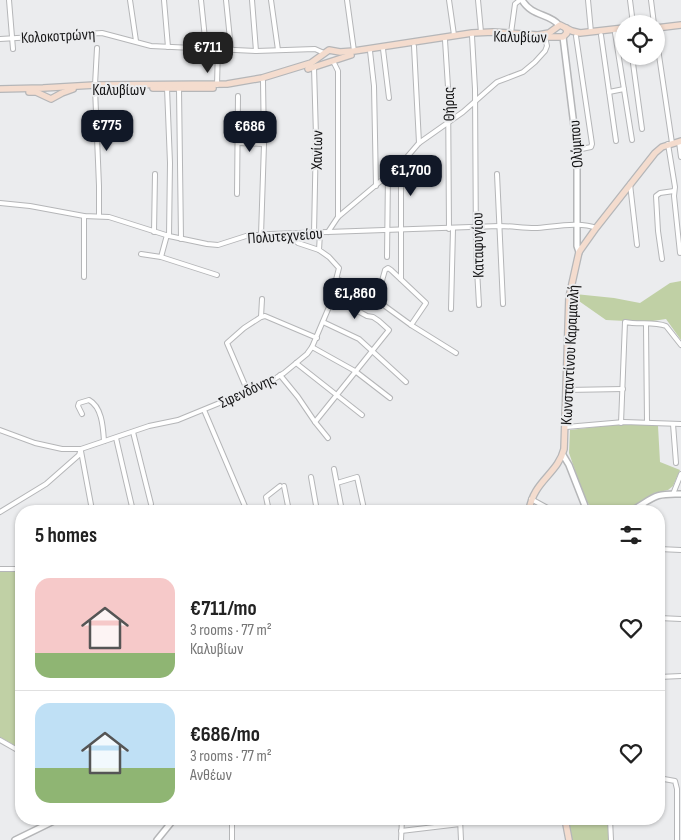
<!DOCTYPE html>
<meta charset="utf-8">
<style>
:root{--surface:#fff;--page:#f2f2f2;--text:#222;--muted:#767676;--line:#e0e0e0;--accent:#111827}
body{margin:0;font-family:"Sofia Sans Condensed",sans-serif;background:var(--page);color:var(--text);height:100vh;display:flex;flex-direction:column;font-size:19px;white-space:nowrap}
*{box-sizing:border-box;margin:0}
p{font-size:16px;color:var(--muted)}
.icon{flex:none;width:28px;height:28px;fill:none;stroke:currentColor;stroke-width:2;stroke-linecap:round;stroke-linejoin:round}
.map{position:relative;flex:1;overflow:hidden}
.side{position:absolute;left:15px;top:505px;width:650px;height:320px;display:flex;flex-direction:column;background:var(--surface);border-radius:20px;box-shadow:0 1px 4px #0004}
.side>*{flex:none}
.buttons{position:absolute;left:615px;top:15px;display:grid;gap:10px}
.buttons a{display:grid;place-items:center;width:50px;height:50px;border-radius:50%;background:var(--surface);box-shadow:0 1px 4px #0004;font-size:25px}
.price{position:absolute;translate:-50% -42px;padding:0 11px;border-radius:10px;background:var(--accent);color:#fff;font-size:16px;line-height:32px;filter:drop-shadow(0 1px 2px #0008)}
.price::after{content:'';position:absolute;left:50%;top:30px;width:15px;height:11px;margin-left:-8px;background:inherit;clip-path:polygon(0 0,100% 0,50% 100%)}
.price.selected{background:#222;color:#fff}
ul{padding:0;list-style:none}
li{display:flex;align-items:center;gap:15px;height:125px;padding:0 20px}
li+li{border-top:1px solid var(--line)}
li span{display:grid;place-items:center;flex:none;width:140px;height:100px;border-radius:15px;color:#555}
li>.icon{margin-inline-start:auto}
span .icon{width:60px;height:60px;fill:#fffc;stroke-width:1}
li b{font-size:21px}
h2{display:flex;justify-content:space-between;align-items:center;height:60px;padding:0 20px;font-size:21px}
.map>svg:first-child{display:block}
.green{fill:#c0d0a5}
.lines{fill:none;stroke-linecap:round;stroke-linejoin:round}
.minor-casing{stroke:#b5b6b8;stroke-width:6}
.tertiary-casing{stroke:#b5b6b8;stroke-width:8}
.secondary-casing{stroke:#b5b6b8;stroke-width:8}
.minor{stroke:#fff;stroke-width:4}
.tertiary{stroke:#fff;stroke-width:5}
.secondary{stroke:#f4dcce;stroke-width:5.5}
.labels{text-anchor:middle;stroke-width:4;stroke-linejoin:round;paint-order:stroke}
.street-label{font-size:16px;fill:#151516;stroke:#ebecee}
</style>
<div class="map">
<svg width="681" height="840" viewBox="0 0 681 840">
<rect width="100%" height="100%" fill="#ebecee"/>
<g class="green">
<path d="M681,281V340L666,319L646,322L606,320L576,299L575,294L614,298L640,303L670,283Z"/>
<path d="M621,424H656L658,426L660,462L680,470L673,486L668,490L654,493L626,511H594L585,499L569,453L570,430Z"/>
<path d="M0,568L21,570V749L0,737Z"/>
<path d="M569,824H608V840H572Z"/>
</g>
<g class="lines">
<g class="minor-casing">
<g id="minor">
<path d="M9,0L13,49"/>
<path d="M130,0L136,41"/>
<path d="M164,0L168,47"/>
<path d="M201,0L206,48"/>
<path d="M226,0L231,49"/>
<path d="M252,0L256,51"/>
<path d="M271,0L278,50"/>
<path d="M347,0L354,51"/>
<path d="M449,0L454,35"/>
<path d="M478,0L481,32"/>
<path d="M588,0L591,32"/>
<path d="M630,0L633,24"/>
<path d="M651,0L654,24"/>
<path d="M511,33L515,4L520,0"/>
<path d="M615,33L632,140"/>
<path d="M601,35L616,141"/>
<path d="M656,35L672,143"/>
<path d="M472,36L475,89L476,251L479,305"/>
<path d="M576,36L592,144L591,147L577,150"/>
<path d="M0,39L102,33L151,46L256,51L315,49L324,53"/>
<path d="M445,40L448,87L449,229"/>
<path d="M414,46L419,143"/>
<path d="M383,49L389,98"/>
<path d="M370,51L374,86L376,186"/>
<path d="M632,56L642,129"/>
<path d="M333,61L338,71V217"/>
<path d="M95,85L97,48"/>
<path d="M217,85L218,48"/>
<path d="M95,88L99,186V216"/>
<path d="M167,88L170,163L169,236"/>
<path d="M179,89L181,239"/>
<path d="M609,92L624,89"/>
<path d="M679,142L681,157"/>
<path d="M238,143L264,144"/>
<path d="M668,144L675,187L674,196L680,253"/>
<path d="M497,174L503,304"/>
<path d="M630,184L637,245"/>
<path d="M237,194L238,96"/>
<path d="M0,203L30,206L84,216L109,217L169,236L207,244L218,245L246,236L270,234L499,226C511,226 523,228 535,228C552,227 581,221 596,228"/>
<path d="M84,216V277"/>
<path d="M154,232L155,174"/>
<path d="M328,232L338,217L401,164L419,143L463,112L497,82L523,72L535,62L545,51L547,46L545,37"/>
<path d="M314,233L316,136L314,67"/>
<path d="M287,234L298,243L319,250"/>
<path d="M261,235L264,144L263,81"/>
<path d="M141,254L161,257L167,235"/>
<path d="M161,257L217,275"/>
<path d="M387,257L388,174"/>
<path d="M662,259L658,231L656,196L660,193L674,191"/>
<path d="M337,279L367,293L411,325L426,303L391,270L388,268L385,270L378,295L375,299"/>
<path d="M401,279V164"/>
<path d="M451,309L453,229"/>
<path d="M261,317L265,316L317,338"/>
<path d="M323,322L359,339L406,382"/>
<path d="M411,325L456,353"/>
<path d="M646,325L647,422"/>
<path d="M312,347L355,371L390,398"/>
<path d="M296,363L362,415"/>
<path d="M280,375L298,397L315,422"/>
<path d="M567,390L623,389"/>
<path d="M248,392L227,343L244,328L261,317L262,299"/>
<path d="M204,410L247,511"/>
<path d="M82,414L78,406L79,403L89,400C102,407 103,427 104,441"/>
<path d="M621,423L625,322C639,325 653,321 666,326L681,345"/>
<path d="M673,424L676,463"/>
<path d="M566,427L624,422L681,424"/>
<path d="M0,430L35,443L62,449H81L149,426L178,420L266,384L284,373L307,354L312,347L329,307L339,268L329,257L319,250L320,233"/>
<path d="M133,432L151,504"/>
<path d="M116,438L133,511"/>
<path d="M328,438L315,422L389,330L379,321L373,317L367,316L332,297"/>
<path d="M81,451L92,510"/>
<path d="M334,469L342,511"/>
<path d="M311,477L317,511"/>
<path d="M337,483L357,477L364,509L356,511"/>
<path d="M284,486L289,511"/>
<path d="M673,494L681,474"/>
<path d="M531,499L553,511"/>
<path d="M269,511L266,497L280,486"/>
<path d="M331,511L342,509"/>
<path d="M0,512L46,484L79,455L81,449"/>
<path d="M659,549L681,550"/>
<path d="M0,569H21"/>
<path d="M659,618L681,619"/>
<path d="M659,677L681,676"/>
<path d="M0,740L21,752"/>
<path d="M664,779L675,781L677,789V840"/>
<path d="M290,819L291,821"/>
<path d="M460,819L461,840"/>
<path d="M610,819L611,840"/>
<path d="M401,831L460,824"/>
<path d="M232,840V819"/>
<path d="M401,840L402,819"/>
</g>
</g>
<g class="tertiary-casing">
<g id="tertiary">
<path d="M522,0C532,17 549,13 559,25"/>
<path d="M563,37L577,150V246L579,252"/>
<path d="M563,455L569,465L587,511"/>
<path d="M631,511C654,498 652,493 681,494"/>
<path d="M15,840L58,819"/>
<path d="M157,840L174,819"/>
</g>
</g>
<g class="secondary-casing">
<g id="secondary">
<path d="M656,28L681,25"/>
<path d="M544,37H563L567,33L566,28"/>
<path d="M308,69L351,55"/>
<path d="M153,88H213"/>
<path d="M0,89L43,88L95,85L227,84L262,78L311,63L329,50L340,52L354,51L472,33L493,32L538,35L549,33L560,25L572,31L580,33L624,28"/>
<path d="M29,92H36L51,99L62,93L73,89"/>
<path d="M529,511C533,481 558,474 564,449L569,297L579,252L596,228L655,153L662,147L681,141"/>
<path d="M565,819L569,840"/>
</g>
</g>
<use href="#minor" class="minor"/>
<use href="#tertiary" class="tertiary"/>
<use href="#secondary" class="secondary"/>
</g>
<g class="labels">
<g class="street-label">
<text transform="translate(58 35) rotate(-3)" y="6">Κολοκοτρώνη</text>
<text transform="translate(520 36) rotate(1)" y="6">Καλυβίων</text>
<text x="119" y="95">Καλυβίων</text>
<text transform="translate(448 104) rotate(-91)" y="6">Θήρας</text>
<text transform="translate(575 144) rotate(-94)" y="6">Ολύμπου</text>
<text transform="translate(316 150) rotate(-89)" y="6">Χανίων</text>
<text transform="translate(285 235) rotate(-4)" y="6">Πολυτεχνείου</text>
<text transform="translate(477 245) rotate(-91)" y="6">Καταφυγίου</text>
<text transform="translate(569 355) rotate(-87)" y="6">Κωνσταντίνου Καραμανλή</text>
<text transform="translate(247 390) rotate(-25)" y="6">Σφενδόνης</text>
</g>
</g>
</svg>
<div class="buttons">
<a><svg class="icon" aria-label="locate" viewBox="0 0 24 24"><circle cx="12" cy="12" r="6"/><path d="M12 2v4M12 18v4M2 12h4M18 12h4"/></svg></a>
</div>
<b class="price selected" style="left:208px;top:74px">€711</b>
<b class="price" style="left:107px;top:152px">€775</b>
<b class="price" style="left:250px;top:153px">€686</b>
<b class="price" style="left:411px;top:197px">€1,700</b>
<b class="price" style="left:355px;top:320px">€1,860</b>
<section class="side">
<h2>5 homes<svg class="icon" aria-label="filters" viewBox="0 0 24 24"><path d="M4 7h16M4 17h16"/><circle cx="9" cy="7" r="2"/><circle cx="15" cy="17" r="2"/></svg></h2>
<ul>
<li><span style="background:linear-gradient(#f6c9c9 75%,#8fb573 0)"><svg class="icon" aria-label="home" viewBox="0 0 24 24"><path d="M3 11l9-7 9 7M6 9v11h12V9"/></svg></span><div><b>€711/mo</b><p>3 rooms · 77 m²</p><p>Καλυβίων</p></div><svg class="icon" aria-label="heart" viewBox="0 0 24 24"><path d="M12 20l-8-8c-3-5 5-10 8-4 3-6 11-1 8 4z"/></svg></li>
<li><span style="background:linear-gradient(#bfe0f5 65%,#8fb573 0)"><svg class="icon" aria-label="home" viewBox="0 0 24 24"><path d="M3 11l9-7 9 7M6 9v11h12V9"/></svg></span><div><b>€686/mo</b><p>3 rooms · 77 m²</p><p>Ανθέων</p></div><svg class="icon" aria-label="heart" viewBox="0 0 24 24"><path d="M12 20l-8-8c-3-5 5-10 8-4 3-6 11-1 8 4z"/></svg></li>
</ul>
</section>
</div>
